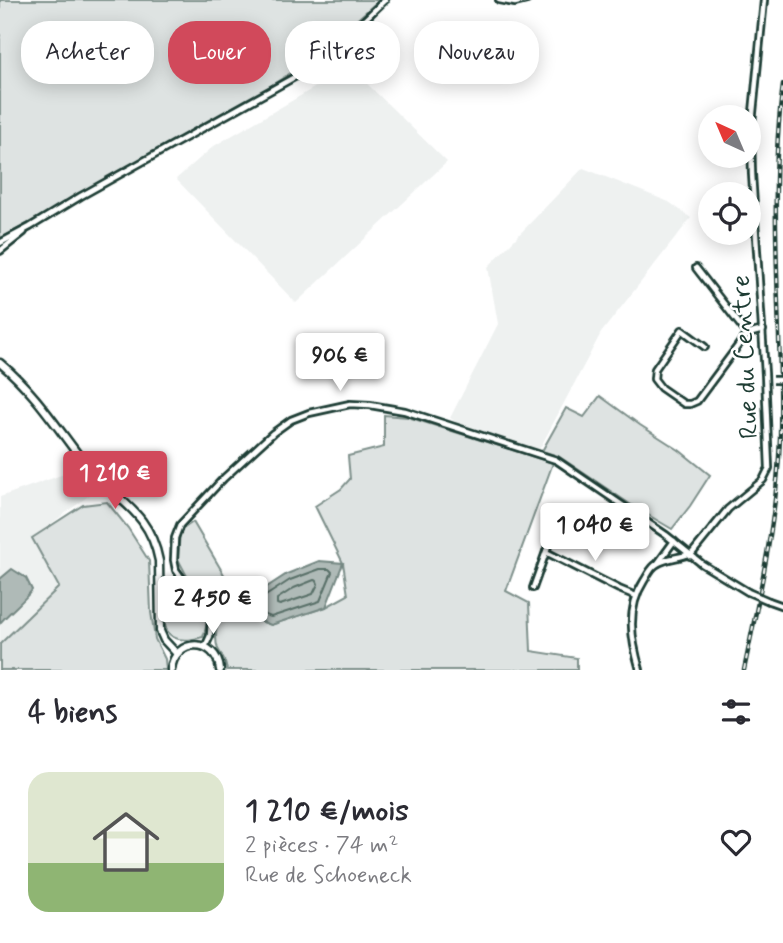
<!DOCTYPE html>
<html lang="fr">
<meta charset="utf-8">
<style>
:root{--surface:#fff;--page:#f7f7f7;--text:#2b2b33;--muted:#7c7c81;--accent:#d1495b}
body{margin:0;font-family:Mynerve,sans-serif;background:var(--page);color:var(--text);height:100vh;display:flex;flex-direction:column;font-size:26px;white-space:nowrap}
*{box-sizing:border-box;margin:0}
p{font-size:23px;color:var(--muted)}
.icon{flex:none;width:38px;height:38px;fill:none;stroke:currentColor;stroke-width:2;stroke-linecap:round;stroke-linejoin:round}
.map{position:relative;height:670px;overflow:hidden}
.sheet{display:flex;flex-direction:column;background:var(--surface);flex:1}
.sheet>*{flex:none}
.top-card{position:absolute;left:21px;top:21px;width:742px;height:63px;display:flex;gap:14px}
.needle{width:46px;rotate:316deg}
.controls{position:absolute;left:698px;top:105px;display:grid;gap:14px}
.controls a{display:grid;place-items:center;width:63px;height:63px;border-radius:50%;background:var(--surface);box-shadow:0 4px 18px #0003;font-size:35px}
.price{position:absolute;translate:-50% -60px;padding:0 16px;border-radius:7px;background:#fff;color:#222;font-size:23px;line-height:46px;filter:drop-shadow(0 2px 4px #0008)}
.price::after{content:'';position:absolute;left:50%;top:42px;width:21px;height:16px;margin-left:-10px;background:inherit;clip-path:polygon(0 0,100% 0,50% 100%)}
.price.on{background:var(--accent);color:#fff}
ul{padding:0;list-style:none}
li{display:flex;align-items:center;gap:21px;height:175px;padding:0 28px}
li span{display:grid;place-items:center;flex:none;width:196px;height:140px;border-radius:21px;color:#555}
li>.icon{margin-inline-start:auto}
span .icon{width:84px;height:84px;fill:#fffc;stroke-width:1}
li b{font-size:30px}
h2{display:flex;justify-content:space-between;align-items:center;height:84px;padding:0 28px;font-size:30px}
.tag{padding:0 24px;border-radius:28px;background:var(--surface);box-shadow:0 4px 18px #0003;font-size:24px;line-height:63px}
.tag.on{background:var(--accent);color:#fff}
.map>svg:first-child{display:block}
.built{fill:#eef1f0}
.green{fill:#dee3e2;stroke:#7e908b;stroke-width:2}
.water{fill:#afbab7;stroke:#758883;stroke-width:2}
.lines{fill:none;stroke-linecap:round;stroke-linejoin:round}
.shore{stroke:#596f68;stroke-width:2}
.street-casing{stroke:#1f3d34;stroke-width:10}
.secondary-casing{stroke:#1f3d34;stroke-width:11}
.street{stroke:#fff;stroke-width:4.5}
.secondary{stroke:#fff;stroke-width:6}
.rail-casing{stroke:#1f3d34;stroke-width:4.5}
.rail{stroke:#fff;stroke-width:2;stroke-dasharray:5;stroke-linecap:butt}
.street-bridge-casing{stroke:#1f3d34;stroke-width:10;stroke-linecap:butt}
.street-bridge{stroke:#fff;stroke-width:4.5}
.labels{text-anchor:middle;stroke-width:5;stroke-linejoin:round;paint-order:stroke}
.street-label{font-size:26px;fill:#1f3d34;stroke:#fff}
</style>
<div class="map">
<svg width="783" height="670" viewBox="0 0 783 670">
<rect width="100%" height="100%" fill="#fff"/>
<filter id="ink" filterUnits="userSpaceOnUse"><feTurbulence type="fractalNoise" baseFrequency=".0143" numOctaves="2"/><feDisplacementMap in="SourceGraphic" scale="14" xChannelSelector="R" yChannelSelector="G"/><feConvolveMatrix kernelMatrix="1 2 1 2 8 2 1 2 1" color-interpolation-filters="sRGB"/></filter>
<g filter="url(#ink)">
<g class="built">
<path d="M350,67L447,162L296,303L176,179L214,146Z"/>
<path d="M583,168L669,202L691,218L601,333L539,450L463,427L450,418L498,324L488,267Z"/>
<path d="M78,469L95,491L32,538L59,587L0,644V497Z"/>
</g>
<g class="green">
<path d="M0,0H379L314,58L261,92L0,239Z"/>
<path d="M600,396L640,425L679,450L710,475L690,506L672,529L633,506L558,456L542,451L566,408L584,417Z"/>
<path d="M384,415L408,417L553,463L506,591L529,603L531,651L577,658V670H227C225,659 223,658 218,649C214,639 217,625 219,614L189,580L178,559L180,531L193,522L249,617L271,625L326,607L348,595L343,563L315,506L341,489L350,479L348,456L384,447Z"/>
<path d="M107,502L128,528L149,561L151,612L155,639L165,659L166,670H0V644L59,587L32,538L83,505Z"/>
<path d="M177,578C184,590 202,605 206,615C209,622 205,630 203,637C152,651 165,612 169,580Z"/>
</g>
<g class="water">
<path d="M319,561L343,563L326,607L271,625L249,617L250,598L287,574Z"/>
<path d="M12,569L26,578L32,590C23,602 10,611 0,623V579Z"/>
</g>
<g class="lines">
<g class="shore">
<path d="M320,569H329L332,572L320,601L271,617L257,612V604L258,601L290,580Z"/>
<path d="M314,580L317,581L318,584L313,594L280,605L277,604V599L294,588Z"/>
</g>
<g class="street-casing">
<g id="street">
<path d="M499,0L515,3L527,0"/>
<path d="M0,243L30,227L81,196L300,74L330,53L385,0"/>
<path d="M0,251L24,232"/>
<path d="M696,268L748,335"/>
<path d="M705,347L682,330L655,369L654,379L661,388L684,404H690L697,401L743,339L752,333L763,330"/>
<path d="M546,552L619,589L636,596"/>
<path d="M690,556L728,509L763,480L769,468L765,374L752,174L751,133L764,0"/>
<path d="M658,563L674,541"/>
<path d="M533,588L552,535"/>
<path d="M769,601L783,606"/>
<path d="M205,647L210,636L211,618L176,570L174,560L175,538L180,525L224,478L273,433L291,420L309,413L350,404L370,405L405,411L556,460L666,535L702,564L748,592"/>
<path d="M640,670C631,639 626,609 644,581C648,575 651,567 657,564C666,558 679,558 689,554"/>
</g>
</g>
<g class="secondary-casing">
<g id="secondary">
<path d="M0,363C37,394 57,428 86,465C115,501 149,509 159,561L160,631L164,640L177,654"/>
<path d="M171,670C174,637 217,637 220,670"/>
</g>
</g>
<use href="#street" class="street"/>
<use href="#secondary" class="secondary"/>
<g class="rail-casing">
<path id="rail" d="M744,670C760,593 777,517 780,438C783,321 767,202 783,85"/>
</g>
<use href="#rail" class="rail"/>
<g class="street-bridge-casing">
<g id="street-bridge">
<path d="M773,380H783"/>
<path d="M748,592L769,601"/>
</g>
</g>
<use href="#street-bridge" class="street-bridge"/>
</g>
</g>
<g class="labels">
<g class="street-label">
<text transform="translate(744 357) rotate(-93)" y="9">Rue du Centre</text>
</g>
</g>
</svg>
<div class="controls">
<a><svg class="needle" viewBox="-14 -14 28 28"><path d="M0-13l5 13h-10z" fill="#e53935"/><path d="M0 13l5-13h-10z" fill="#7c7c81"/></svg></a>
<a><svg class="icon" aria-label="locate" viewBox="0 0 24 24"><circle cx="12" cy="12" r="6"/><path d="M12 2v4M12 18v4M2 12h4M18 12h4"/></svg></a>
</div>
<b class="price" style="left:340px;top:393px">906 €</b>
<b class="price on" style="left:115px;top:511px">1 210 €</b>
<b class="price" style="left:595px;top:563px">1 040 €</b>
<b class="price" style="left:213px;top:636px">2 450 €</b>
<div class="top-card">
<a class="tag">Acheter</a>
<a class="tag on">Louer</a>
<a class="tag">Filtres</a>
<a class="tag">Nouveau</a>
</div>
</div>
<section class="sheet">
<h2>4 biens<svg class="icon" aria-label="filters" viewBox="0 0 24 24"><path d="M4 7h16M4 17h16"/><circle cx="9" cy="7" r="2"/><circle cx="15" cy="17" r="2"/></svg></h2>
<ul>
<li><span style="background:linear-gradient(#dfe7d0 65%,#8fb573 0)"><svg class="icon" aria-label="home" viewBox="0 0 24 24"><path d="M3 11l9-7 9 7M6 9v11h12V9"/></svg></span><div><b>1 210 €/mois</b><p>2 pièces · 74 m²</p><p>Rue de Schoeneck</p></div><svg class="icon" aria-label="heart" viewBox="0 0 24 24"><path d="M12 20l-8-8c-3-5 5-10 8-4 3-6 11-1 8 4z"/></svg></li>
</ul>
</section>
